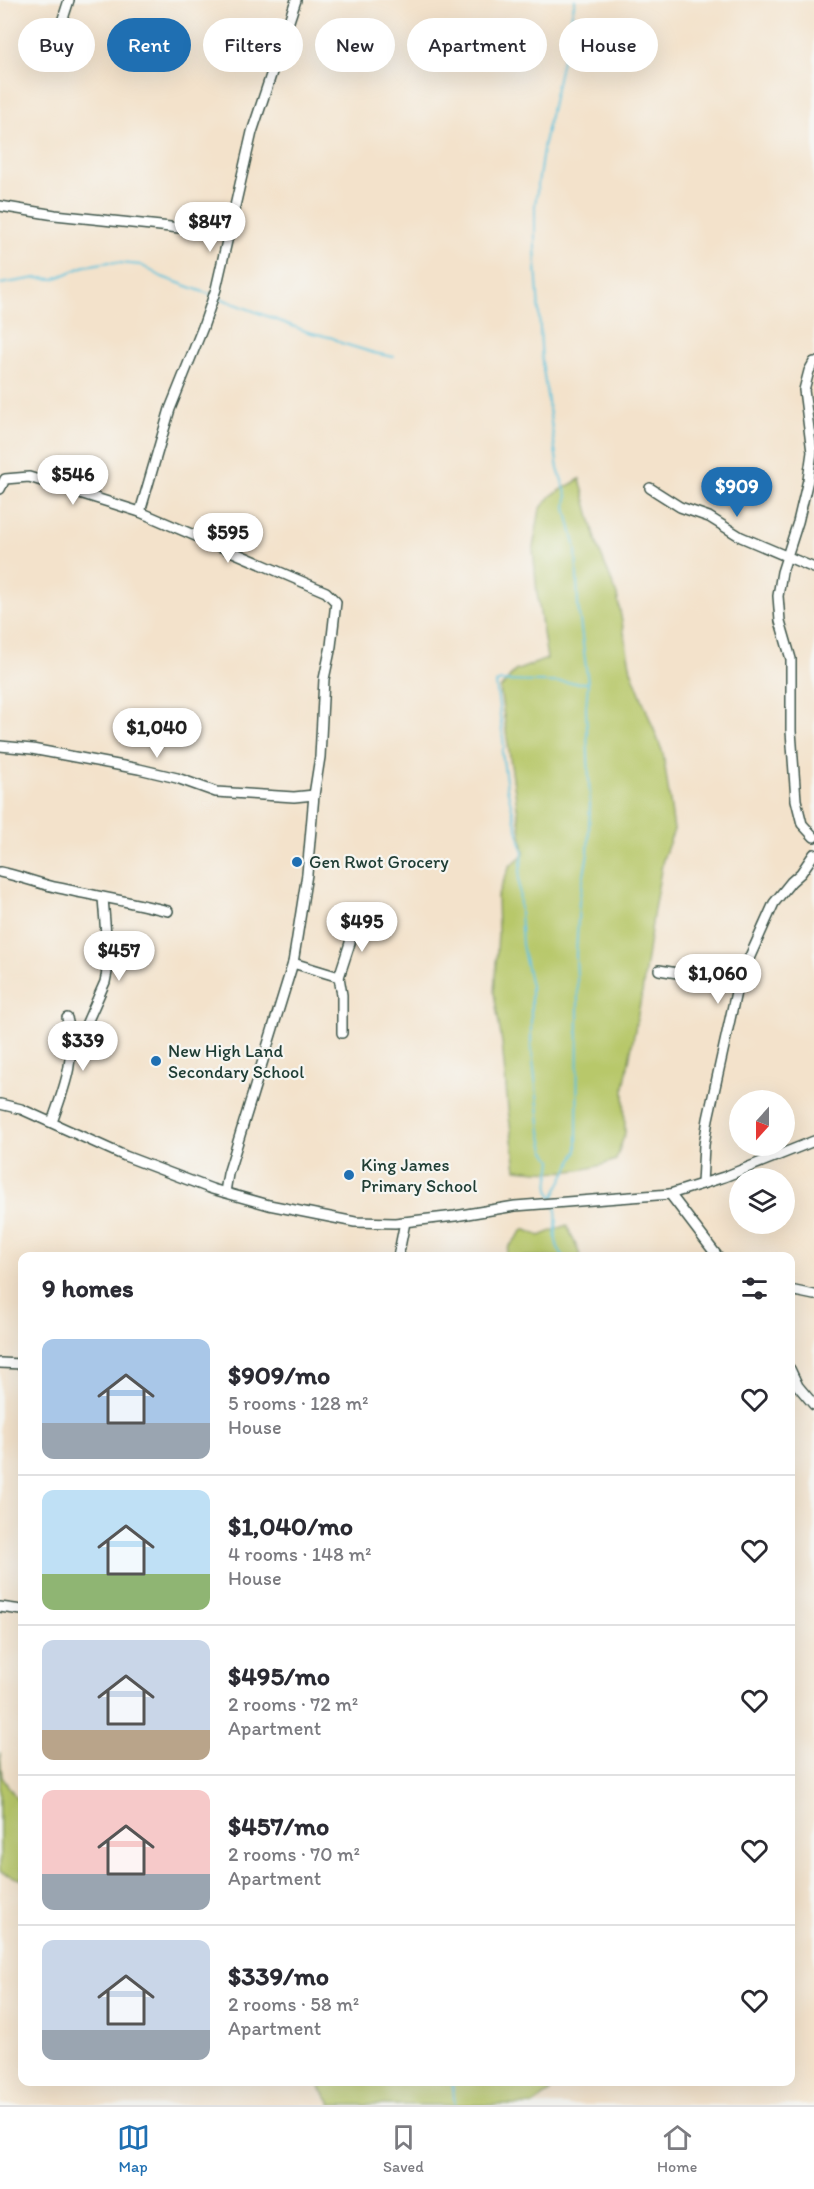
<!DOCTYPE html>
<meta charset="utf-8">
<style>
:root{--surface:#fff;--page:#f7f7f7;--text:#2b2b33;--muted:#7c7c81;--line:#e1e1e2;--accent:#1f6fb2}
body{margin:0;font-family:Itim,sans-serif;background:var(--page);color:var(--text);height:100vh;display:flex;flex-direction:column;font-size:22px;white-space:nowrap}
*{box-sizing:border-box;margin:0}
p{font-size:20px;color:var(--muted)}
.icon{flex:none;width:33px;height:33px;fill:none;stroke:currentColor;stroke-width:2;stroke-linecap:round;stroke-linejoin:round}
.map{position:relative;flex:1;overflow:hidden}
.details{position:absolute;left:18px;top:1252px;width:777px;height:834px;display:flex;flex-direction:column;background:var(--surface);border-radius:12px;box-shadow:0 6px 24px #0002}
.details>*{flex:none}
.hud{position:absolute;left:18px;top:18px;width:778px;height:54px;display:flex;gap:12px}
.needle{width:39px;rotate:201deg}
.buttons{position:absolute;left:729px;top:1090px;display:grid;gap:12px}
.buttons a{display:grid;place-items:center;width:66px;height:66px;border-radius:50%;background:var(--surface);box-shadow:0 6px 24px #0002;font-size:30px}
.price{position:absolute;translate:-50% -51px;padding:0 14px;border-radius:21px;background:#fff;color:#222;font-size:20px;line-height:39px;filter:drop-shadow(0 2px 3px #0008)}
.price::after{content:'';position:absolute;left:50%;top:36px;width:18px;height:14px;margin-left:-9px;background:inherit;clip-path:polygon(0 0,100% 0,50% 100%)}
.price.current{background:var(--accent);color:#fff}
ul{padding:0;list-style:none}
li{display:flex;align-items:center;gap:18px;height:150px;padding:0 24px}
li+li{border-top:2px solid var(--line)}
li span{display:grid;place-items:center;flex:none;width:168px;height:120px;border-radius:12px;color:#555}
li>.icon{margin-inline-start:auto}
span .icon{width:72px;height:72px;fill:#fffc;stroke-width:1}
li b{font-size:26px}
h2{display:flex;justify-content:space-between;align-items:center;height:72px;padding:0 24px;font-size:26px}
.tag{padding:0 21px;border-radius:27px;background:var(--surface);box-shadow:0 6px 24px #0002;font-size:21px;line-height:54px}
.tag.current{background:var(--accent);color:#fff}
.tabs{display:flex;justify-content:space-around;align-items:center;height:84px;border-top:2px solid var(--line);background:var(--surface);font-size:16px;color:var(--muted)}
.tabs a{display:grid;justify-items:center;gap:3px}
.tabs .current{color:var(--accent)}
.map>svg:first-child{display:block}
.green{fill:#b8c86b;stroke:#6c8250;stroke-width:1.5}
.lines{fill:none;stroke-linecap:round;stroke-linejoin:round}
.stream{stroke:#5ec2dc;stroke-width:2}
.street-casing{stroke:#3f564b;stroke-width:12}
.street{stroke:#fff;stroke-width:9}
.poi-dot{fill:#1f6fb2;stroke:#f6f6f2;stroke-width:2}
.labels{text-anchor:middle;stroke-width:4.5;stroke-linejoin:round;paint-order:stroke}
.poi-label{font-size:18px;fill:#1f3d34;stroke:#f6f6f2;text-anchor:start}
</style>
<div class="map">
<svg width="814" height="2105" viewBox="0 0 814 2105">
<rect width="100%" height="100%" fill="#f6f6f2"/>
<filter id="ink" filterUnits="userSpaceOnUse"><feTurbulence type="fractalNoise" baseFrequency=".0167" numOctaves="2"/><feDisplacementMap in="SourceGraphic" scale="12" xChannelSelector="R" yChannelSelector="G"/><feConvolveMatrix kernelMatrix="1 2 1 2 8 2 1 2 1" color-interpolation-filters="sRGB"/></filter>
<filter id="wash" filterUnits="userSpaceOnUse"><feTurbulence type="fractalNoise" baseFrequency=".008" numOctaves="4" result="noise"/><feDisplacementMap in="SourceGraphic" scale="24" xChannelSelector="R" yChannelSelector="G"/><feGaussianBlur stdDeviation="1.35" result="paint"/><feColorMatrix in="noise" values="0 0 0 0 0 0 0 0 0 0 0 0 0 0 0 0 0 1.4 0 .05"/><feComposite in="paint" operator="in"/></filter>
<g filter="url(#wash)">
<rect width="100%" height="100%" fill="#f3e2cb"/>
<g class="green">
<path d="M580,479L598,547L617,595L631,670L663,753L674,830L663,859L654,909L642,993L624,1087L625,1133L616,1160C581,1174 552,1173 516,1169L508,1109L502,1043L494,993L498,934L497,897L510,866L524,854L500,689L515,671L547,659L537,593L533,548L540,509L552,495Z"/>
<path d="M567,1225L581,1257H505L509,1247L524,1229L540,1236Z"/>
<path d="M0,1752L2,1777L22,1806V1880L0,1872Z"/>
<path d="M316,2082H549L550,2093L532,2105H332Z"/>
</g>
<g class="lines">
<g class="stream">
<path d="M0,284L37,278L54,279L85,266L109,262L141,265L162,277L212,295"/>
<path d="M217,297L308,332L333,338L341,343L374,353L394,357"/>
<path d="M553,1198L577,1151L578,1002L576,955L579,901L588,853L590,804L586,708L588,683"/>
<path d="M553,1201C544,1179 551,1180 552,1160L545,1150L541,1132L531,1043V986L522,945L520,911L519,877L523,853L507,788L502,752L504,747L496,683L501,681L588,683L578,605L576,549L566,508L567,496L558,469L542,362L535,248V205L544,143L575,0"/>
<path d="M555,1206C561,1226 548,1238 564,1257"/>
<path d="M452,2082L455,2105"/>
</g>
</g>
</g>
<g filter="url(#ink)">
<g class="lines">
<g class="street-casing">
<g id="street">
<path d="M60,28L69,0"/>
<path d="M0,206L55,215L228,233"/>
<path d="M814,362L809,371L804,390L812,452L808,480L798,522L782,572L778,596L780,621L791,659V731L796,800L802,824L814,837"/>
<path d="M650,488L680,507L709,517L741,537L814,568"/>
<path d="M0,489L5,479L29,477L140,512L326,592L336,602L331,646L324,679L320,757L314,795L307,874L293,963L228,1174L225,1192"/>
<path d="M140,512L170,409L203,327L216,289L252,132L296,0"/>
<path d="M0,746L32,749L139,769L177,778L216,792L294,797L314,795"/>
<path d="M0,872C20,876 39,884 59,888C95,896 132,902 168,911"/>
<path d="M293,963L339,977L342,995V1033"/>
<path d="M659,970L738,983"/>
<path d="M339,977L350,943L352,920"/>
<path d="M71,1047L77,1043L81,1036L105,982L107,972L99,955L106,935L103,898"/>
<path d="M0,1104L21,1109L125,1156L212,1189L269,1205L355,1222L395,1223L455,1216L515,1206L670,1194L724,1177L814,1141"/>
<path d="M52,1122C64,1089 78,1054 67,1018"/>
<path d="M702,1184L704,1145L708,1119L738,983L774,903L791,882L801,873L814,854"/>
<path d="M670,1194L718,1257"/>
<path d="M398,1257L405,1222"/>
<path d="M790,1290L814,1295"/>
<path d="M0,1363L22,1364"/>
<path d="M790,1369L798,1386L814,1405"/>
<path d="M0,1607L22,1610"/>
</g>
</g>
<use href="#street" class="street"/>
</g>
</g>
<g class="poi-dot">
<circle cx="297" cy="862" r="6"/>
<circle cx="156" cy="1061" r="6"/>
<circle cx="349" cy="1175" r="6"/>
</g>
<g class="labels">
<g class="poi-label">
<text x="309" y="868">Gen Rwot Grocery</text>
<text x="168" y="1057">New High Land<tspan x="168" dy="21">Secondary School</tspan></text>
<text x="361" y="1171">King James<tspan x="361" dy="21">Primary School</tspan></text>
</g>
</g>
</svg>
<div class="buttons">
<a><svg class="needle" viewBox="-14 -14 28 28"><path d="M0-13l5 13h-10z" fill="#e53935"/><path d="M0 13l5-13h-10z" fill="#7c7c81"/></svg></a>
<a><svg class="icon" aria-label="layers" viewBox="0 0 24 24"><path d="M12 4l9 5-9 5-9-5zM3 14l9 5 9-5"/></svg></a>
</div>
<b class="price" style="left:210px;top:253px">$847</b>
<b class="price" style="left:73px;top:506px">$546</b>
<b class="price current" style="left:737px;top:518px">$909</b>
<b class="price" style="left:228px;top:564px">$595</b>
<b class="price" style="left:157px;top:759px">$1,040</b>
<b class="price" style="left:362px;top:953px">$495</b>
<b class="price" style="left:119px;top:982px">$457</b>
<b class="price" style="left:718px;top:1005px">$1,060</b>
<b class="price" style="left:83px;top:1072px">$339</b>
<div class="hud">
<a class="tag">Buy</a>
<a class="tag current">Rent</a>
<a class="tag">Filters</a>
<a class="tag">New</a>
<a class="tag">Apartment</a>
<a class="tag">House</a>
</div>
<section class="details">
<h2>9 homes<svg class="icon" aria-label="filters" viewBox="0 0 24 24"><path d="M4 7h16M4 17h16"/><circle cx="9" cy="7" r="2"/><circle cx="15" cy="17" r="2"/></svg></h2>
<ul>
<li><span style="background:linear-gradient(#a9c7e8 70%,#9aa5b1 0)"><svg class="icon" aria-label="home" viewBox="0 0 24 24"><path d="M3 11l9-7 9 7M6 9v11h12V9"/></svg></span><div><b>$909/mo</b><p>5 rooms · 128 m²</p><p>House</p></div><svg class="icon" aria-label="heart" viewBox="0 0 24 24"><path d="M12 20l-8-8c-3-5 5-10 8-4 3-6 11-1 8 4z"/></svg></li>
<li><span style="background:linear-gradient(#bfe0f5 70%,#8fb573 0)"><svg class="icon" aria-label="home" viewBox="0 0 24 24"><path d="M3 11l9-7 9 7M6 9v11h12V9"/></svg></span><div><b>$1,040/mo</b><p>4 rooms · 148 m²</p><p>House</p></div><svg class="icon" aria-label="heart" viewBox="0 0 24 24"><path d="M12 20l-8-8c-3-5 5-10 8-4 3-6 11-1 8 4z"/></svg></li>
<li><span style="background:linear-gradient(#c9d6e8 75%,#b9a48a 0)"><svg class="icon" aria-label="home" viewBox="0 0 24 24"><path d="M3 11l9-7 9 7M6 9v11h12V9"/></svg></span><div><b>$495/mo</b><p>2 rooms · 72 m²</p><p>Apartment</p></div><svg class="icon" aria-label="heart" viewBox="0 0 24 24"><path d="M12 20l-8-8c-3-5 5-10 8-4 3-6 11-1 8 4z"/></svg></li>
<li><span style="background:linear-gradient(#f6c9c9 70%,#9aa5b1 0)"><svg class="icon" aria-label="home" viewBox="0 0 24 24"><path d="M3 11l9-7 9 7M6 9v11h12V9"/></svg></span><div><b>$457/mo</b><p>2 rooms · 70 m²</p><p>Apartment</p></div><svg class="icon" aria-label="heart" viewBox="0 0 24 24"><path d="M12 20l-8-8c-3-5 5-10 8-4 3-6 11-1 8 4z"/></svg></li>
<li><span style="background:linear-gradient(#c9d6e8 75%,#9aa5b1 0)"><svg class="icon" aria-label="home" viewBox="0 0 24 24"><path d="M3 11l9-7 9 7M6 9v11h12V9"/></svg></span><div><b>$339/mo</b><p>2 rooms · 58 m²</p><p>Apartment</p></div><svg class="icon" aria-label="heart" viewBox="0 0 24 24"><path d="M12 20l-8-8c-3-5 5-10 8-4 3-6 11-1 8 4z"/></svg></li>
</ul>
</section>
</div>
<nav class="tabs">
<a class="current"><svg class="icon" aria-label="map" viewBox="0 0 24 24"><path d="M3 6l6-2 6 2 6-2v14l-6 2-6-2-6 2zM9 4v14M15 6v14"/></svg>Map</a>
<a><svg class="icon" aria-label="saved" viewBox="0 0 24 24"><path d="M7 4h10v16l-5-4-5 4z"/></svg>Saved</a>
<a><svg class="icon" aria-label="home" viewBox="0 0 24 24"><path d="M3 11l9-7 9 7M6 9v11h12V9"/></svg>Home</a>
</nav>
